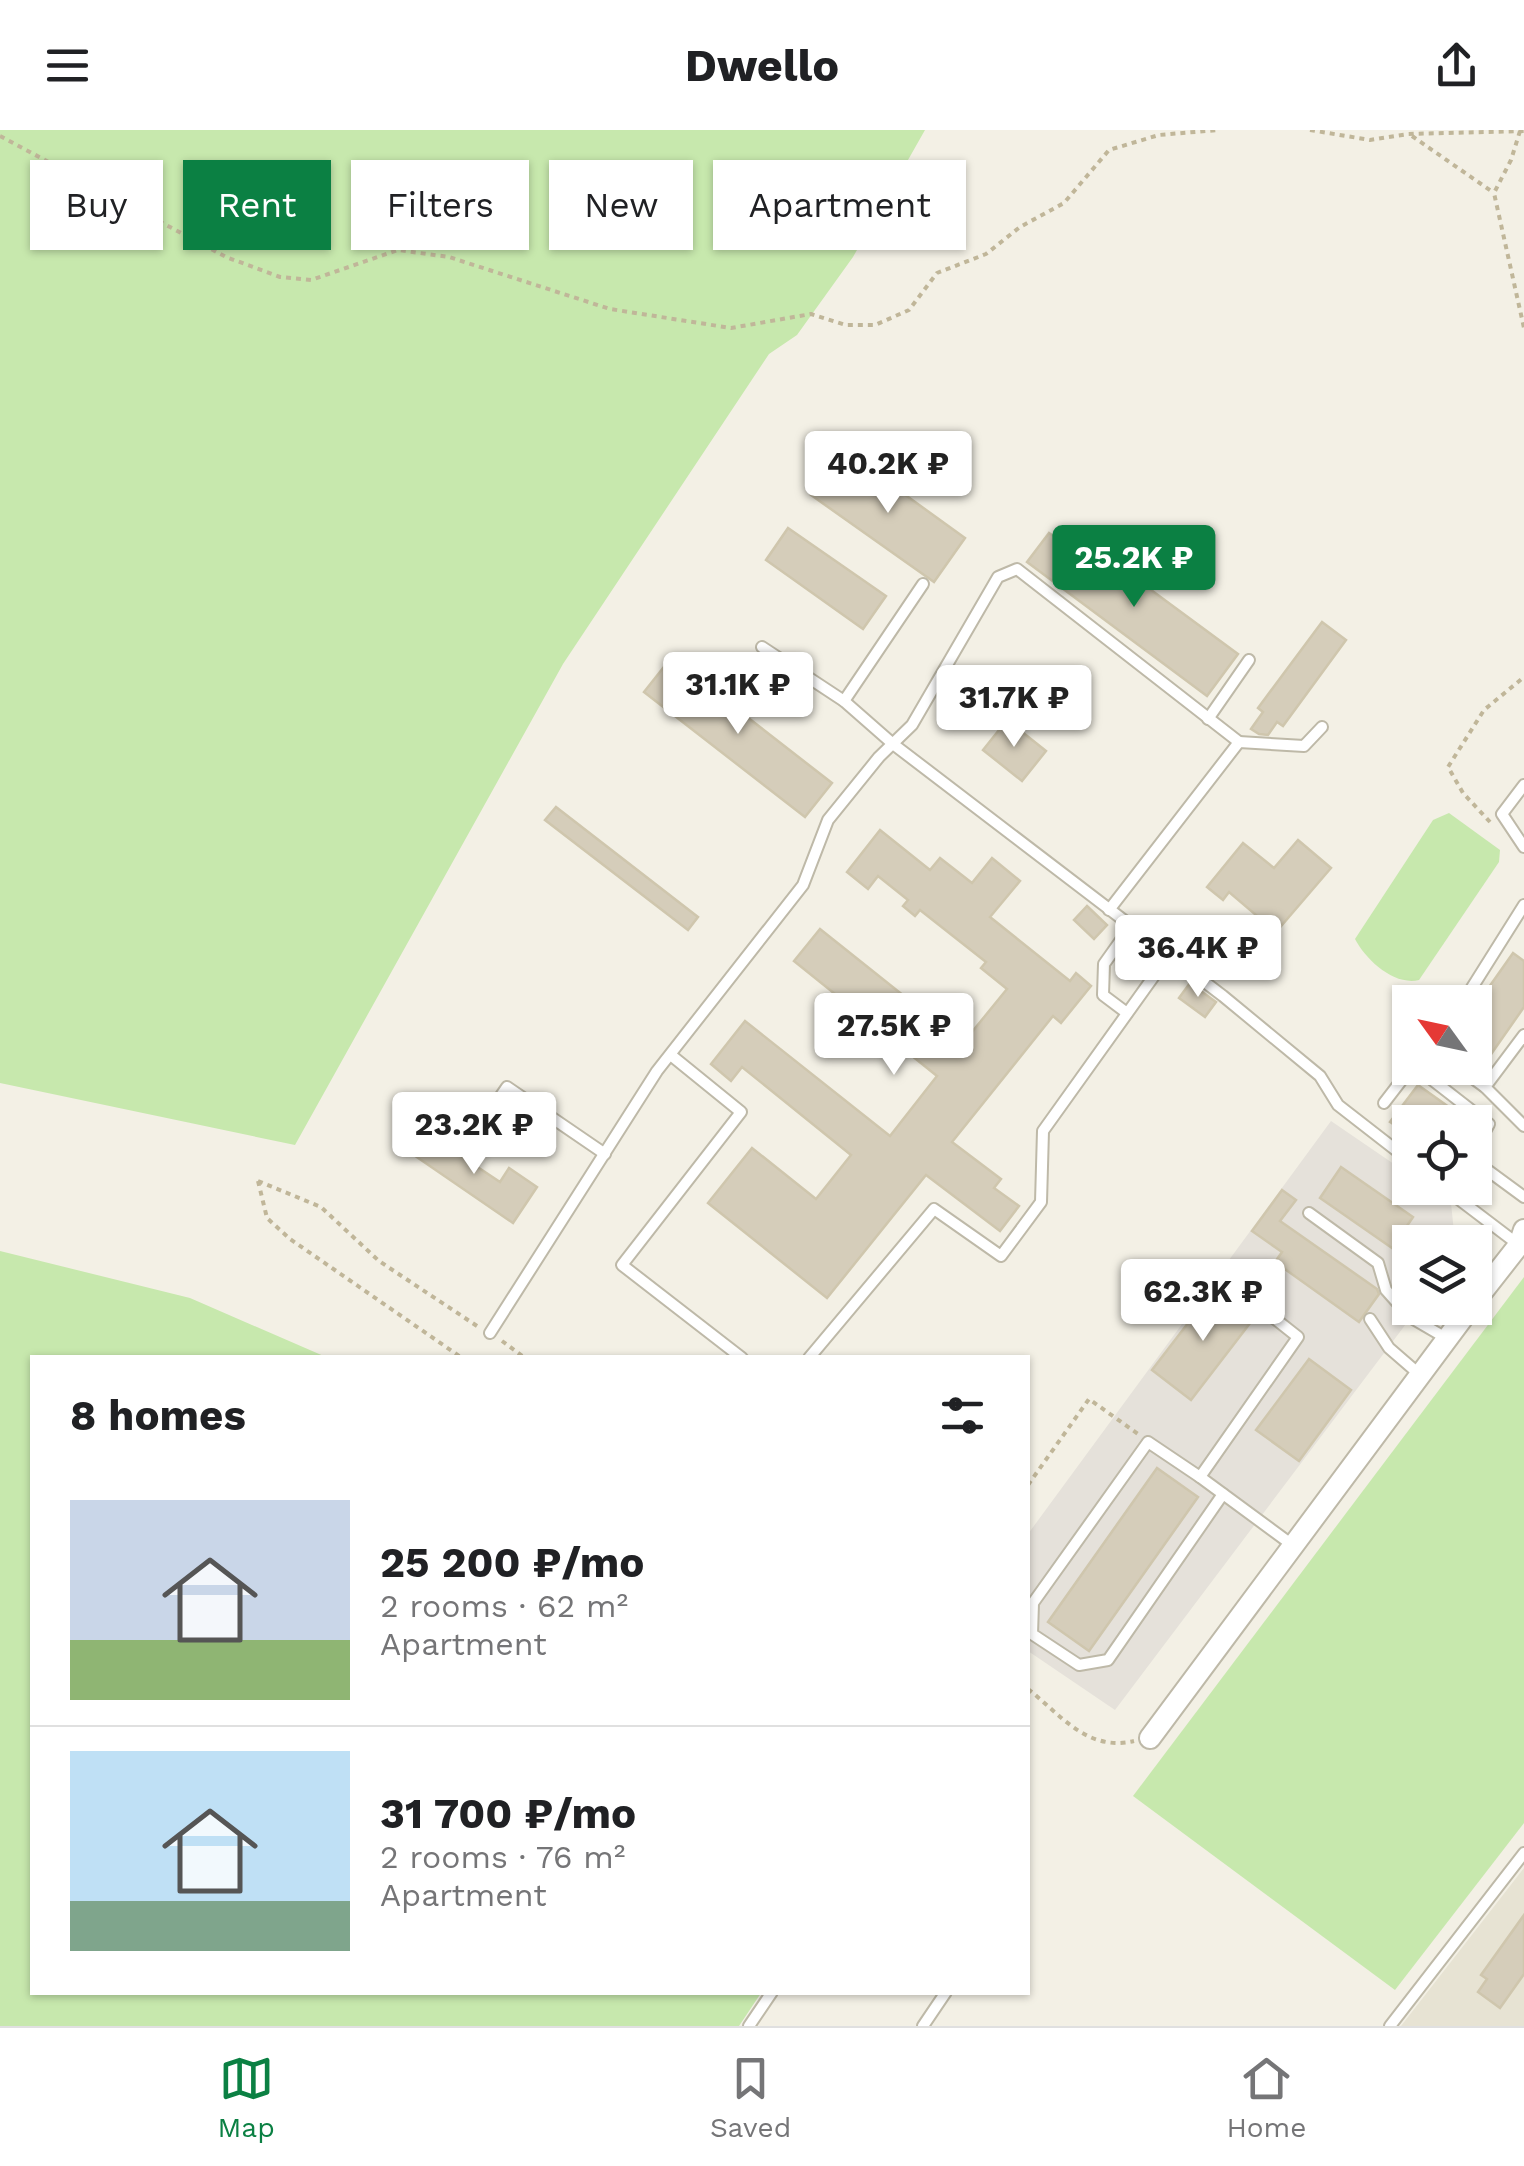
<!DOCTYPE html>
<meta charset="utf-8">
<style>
:root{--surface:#fff;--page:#f6f6f6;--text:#202124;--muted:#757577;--line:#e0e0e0;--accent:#0b8043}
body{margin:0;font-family:"Work Sans",sans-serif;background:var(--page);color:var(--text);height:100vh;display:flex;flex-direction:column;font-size:38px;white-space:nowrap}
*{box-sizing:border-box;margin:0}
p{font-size:32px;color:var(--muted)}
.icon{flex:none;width:55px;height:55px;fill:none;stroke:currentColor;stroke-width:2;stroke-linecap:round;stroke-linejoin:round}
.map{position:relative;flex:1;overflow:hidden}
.sheet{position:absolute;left:30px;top:1225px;width:1000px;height:640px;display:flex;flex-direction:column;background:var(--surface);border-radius:0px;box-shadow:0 2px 8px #0004}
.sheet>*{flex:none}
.banner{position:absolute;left:30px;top:30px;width:1000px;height:90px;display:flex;gap:20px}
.needle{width:65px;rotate:303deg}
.controls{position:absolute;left:1392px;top:855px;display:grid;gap:20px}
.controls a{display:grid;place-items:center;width:100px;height:100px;border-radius:0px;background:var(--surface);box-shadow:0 2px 8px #0004;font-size:50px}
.price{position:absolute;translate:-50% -85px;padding:0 22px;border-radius:10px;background:#fff;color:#222;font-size:32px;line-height:65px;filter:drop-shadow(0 2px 5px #0008)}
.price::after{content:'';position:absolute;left:50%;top:60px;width:30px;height:22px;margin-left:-15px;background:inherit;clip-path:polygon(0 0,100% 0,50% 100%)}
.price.selected{background:var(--accent);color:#fff}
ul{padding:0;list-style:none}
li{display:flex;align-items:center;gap:30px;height:250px;padding:0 40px}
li+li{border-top:2px solid var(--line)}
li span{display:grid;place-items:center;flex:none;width:280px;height:200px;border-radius:0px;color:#555}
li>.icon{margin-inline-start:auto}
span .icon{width:120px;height:120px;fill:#fffc;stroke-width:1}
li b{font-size:42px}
h2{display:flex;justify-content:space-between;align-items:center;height:120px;padding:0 40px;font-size:42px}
.pill{padding:0 35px;border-radius:0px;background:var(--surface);box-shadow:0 2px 8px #0004;font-size:35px;line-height:90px}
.pill.selected{background:var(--accent);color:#fff}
header{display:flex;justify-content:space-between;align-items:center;height:130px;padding:0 40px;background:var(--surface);font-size:45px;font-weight:700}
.dock{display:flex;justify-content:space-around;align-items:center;height:140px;border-top:2px solid var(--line);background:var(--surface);font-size:28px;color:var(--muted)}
.dock a{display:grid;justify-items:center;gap:5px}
.dock .selected{color:var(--accent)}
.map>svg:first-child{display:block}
.residential{fill:#e7e3d3}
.industrial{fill:#e5e1da}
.green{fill:#c7e8ad}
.building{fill:#d5cdba;stroke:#cfc6ad;stroke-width:2.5}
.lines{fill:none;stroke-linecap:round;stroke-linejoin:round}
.service-casing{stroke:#beb9a8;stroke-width:14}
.minor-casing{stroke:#beb9a8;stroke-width:24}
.path{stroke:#c0b699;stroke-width:4;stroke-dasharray:5 5;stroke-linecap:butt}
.service{stroke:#fff;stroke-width:10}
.minor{stroke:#fff;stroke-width:20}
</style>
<header><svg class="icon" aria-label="menu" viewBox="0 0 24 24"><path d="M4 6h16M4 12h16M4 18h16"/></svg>Dwello<svg class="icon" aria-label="share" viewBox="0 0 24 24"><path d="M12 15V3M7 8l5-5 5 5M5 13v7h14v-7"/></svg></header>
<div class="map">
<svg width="1524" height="1896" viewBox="0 0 1524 1896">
<rect width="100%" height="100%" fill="#f3f0e5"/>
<path class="residential" d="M1524,1738V1896H1401Z"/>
<path class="industrial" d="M1331,991L1410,1045V1058H1429L1451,1073L1455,1112H1410V1178H1418L1115,1580L1028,1521V1404Z"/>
<g class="green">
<path d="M0,0H925L853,127L797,205L769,224L563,534L295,1015L0,953Z"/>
<path d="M1449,683L1500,720L1499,732L1419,850C1394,856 1366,830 1355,809L1433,690Z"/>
<path d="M0,1121L190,1168L326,1227L32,1228V1862L761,1863L739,1896H0Z"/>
<path d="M1524,1147V1693L1395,1860L1133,1666Z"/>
</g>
<g class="building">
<path d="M843,320L965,408L934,452L811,365Z"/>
<path d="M788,398L886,466L863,499L766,430Z"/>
<path d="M1071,401L1238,524L1207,566L1027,432L1049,403L1063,413Z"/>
<path d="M1322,492L1346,510L1283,596L1277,592L1268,605L1259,604L1251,599L1263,582L1258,578Z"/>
<path d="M671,528L832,653L805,687L644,562Z"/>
<path d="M1007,590L1046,621L1022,651L983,620Z"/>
<path d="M556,677L698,787L688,800L545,690Z"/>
<path d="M880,700L930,740L940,728L972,753L992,728L1020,751L990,787L1070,851L1076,843L1091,856L1061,893L1053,886L952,1012L1001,1049L994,1058L1019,1076L1000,1101L926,1045L827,1168L708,1073L752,1018L816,1069L851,1025L742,937L731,951L711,934L745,891L890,1006L937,946L794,831L820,799L963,913L1007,859L981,838L986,832L920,780L915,786L903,776L908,770L878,746L868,759L847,742Z"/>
<path d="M1298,710L1331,738L1276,802L1229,762L1223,770L1207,757L1243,713L1274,738Z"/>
<path d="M1087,776L1107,795L1094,809L1074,790Z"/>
<path d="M1513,823L1524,831V877L1487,930L1475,922V877Z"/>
<path d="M1190,853L1216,872L1205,887L1179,868Z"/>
<path d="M1418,955L1470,992H1410V1005L1390,992Z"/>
<path d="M419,998L500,1052L509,1038L537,1057L513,1093L405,1019Z"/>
<path d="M1341,1037L1413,1087L1392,1118L1320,1068Z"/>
<path d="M1282,1060L1296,1070L1280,1091L1377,1159L1379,1164L1359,1192L1275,1132L1282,1122L1252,1101Z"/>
<path d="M1215,1158L1254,1188L1191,1270L1152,1240Z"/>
<path d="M1309,1229L1351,1260L1299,1331L1256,1300Z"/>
<path d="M1157,1338L1198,1367L1089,1521L1048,1492Z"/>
<path d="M1524,1785V1844L1500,1878L1478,1862L1487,1849L1481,1845Z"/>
</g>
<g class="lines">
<g class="service-casing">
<g id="service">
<path d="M762,517L844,571L893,614L1223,866L1320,946L1338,975L1410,1031"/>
<path d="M844,571L923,454"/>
<path d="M1208,589L1249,530"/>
<path d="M1239,612L1304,616L1322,597"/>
<path d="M1524,655L1502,684L1524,717"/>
<path d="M1463,872L1524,775"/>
<path d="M1127,883L1103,865L1104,834L1131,796"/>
<path d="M672,926L741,982L622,1135L742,1228"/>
<path d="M1417,938L1489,994L1475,1019"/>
<path d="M1459,938L1485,957L1524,996"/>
<path d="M1485,957L1524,905"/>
<path d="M1384,973L1411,938"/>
<path d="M468,1014L507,957L605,1024"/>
<path d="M1475,1031L1524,1067"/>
<path d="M1444,1058L1519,1115"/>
<path d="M1309,1083L1378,1133L1386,1160L1410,1187L1446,1208"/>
<path d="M1241,1162L1298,1207L1200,1347L1291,1414"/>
<path d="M1370,1189L1389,1218L1419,1244"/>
<path d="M490,1203L657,941L803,755L828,690L879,627L912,595L998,447L1017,439L1239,612L1109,780"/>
<path d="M809,1228L934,1079L1001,1126L1041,1072L1043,1001L1169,825"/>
<path d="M1200,1347L1148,1312L1033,1473L1032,1504L1079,1535L1108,1530L1223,1364"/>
<path d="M749,1896L772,1862"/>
<path d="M923,1896L946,1862"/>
<path d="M1390,1896L1524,1723"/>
</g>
</g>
<g class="minor-casing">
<g id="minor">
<path d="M1475,1171L1519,1115L1524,1100"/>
<path d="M1150,1608L1470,1178"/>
</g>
</g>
<g class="path">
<path d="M1310,0L1370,10L1408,4L1524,1"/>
<path d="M1520,1L1511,30L1494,63L1524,198"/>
<path d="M0,6L226,127L280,147L311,150L398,120L449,127L610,179L731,198L811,184L846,195H875L909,180L937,143L986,124L1020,97L1064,73L1109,20L1159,5L1218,0"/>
<path d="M1412,6L1494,63"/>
<path d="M1490,692L1463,663L1448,637L1484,580L1524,547"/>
<path d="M258,1051L321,1077L379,1131L477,1196"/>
<path d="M258,1051L267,1088L290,1109L462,1228"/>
<path d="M502,1211L525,1228"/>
<path d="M1028,1355L1089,1269L1138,1304"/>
<path d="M1028,1559C1061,1585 1087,1622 1134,1611"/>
</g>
<use href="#service" class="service"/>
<use href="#minor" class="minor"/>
</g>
</svg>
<div class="controls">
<a><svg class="needle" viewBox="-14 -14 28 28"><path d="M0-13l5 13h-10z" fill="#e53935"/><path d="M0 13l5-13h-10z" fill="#757577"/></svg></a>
<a><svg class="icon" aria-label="locate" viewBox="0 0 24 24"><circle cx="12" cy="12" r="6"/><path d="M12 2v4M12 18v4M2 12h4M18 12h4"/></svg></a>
<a><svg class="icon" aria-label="layers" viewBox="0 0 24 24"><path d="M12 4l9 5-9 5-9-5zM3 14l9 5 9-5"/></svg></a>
</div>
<b class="price" style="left:888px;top:386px">40.2K ₽</b>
<b class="price selected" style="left:1134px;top:480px">25.2K ₽</b>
<b class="price" style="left:738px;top:607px">31.1K ₽</b>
<b class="price" style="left:1014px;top:620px">31.7K ₽</b>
<b class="price" style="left:1198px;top:870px">36.4K ₽</b>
<b class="price" style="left:894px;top:948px">27.5K ₽</b>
<b class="price" style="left:474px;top:1047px">23.2K ₽</b>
<b class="price" style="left:1203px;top:1214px">62.3K ₽</b>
<div class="banner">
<a class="pill">Buy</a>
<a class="pill selected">Rent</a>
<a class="pill">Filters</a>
<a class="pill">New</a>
<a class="pill">Apartment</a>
</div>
<section class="sheet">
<h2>8 homes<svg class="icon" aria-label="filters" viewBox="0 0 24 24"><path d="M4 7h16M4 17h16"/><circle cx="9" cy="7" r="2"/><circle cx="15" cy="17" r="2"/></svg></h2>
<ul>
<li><span style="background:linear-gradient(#c9d6e8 70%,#8fb573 0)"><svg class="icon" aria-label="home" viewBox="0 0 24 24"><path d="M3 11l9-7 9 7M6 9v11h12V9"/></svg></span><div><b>25 200 ₽/mo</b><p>2 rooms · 62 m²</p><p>Apartment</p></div></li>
<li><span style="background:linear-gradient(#bfe0f5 75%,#7fa58c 0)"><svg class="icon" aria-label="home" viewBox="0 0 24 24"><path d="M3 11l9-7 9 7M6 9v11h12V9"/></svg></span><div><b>31 700 ₽/mo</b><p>2 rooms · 76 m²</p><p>Apartment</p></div></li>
</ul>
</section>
</div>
<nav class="dock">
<a class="selected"><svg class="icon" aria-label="map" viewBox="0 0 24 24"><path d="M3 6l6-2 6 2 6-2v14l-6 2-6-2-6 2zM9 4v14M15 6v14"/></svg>Map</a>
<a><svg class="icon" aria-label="saved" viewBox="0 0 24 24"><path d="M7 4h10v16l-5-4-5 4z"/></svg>Saved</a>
<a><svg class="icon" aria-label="home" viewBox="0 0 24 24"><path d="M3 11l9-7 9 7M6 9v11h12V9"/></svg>Home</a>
</nav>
